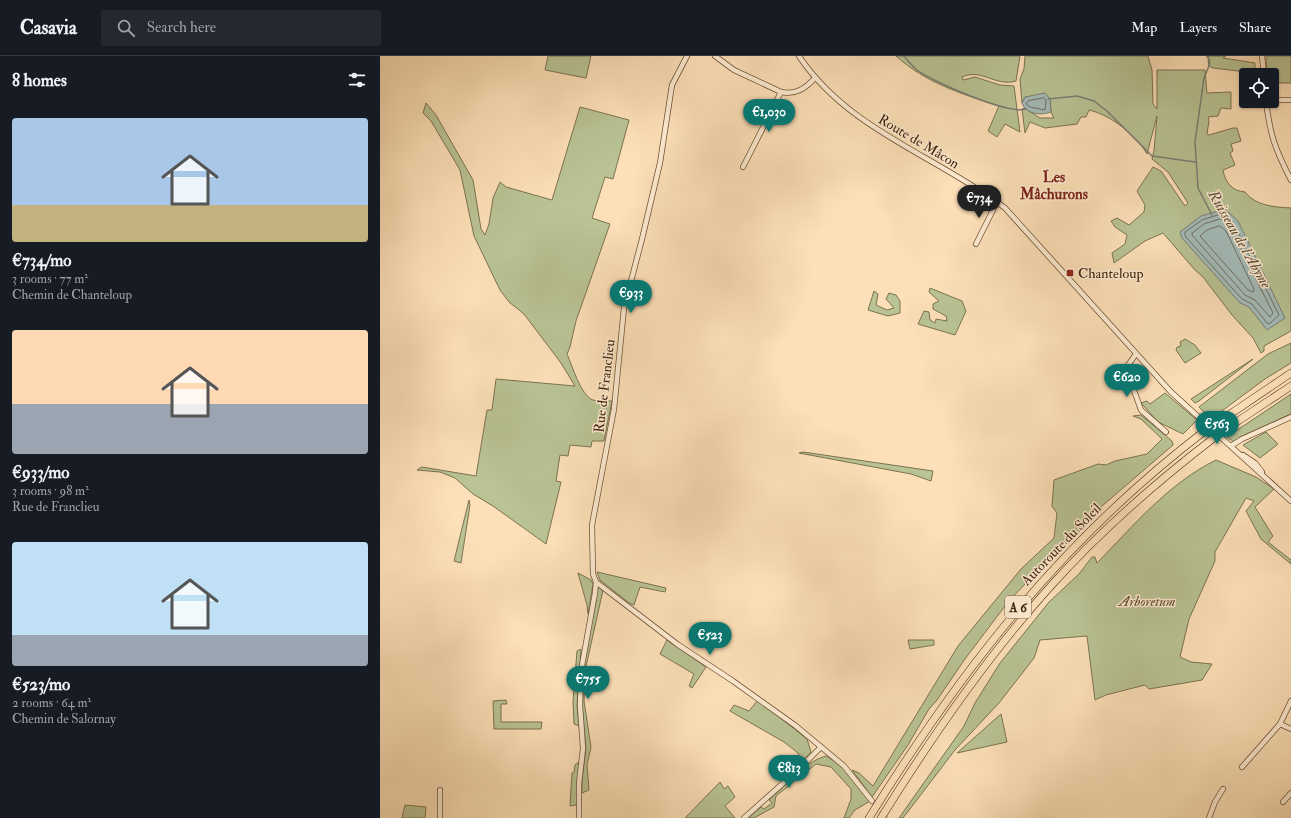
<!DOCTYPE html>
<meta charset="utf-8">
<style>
:root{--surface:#171b24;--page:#242831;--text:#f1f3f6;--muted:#9ea1a6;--line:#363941;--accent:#0f766e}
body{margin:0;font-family:"IM FELL Double Pica",serif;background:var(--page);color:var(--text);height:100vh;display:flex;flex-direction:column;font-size:15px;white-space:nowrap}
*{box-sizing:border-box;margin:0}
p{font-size:13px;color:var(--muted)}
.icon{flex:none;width:22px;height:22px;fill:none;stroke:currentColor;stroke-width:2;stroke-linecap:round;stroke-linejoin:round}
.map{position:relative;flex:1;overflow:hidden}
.side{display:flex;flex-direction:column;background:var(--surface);width:380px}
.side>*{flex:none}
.buttons{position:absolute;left:859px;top:12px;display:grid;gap:8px}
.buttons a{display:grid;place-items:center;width:40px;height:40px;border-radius:4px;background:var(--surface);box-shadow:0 1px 3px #0004;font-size:20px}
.price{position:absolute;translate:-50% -34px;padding:0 9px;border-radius:14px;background:var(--accent);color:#fff;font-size:13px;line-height:26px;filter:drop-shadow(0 1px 2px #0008)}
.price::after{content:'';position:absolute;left:50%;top:24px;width:12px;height:9px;margin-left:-6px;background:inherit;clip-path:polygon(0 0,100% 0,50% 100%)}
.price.selected{background:#222;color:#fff}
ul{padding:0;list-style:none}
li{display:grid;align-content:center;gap:8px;height:212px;padding:0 12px}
li span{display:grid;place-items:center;height:124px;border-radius:4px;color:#555}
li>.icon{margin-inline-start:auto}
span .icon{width:72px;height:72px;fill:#fffc;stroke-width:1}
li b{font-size:17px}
h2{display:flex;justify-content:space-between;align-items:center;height:48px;padding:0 12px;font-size:17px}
header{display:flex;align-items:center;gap:24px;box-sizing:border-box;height:56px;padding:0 20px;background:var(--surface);border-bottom:1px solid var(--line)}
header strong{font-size:19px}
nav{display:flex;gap:22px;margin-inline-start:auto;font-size:14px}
.search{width:280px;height:36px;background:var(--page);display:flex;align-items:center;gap:10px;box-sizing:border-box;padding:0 14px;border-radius:4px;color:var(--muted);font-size:15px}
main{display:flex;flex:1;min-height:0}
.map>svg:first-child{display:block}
.green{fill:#b9c394;stroke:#7c7350}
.water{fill:#a3bbb9;stroke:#7b7e74}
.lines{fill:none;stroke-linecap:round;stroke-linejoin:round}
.shore{stroke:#726f63;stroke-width:1}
.stream{stroke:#7b7e74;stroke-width:1.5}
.minor-tunnel{stroke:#d7ba96;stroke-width:4.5;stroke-dasharray:4.5 2;stroke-linecap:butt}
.minor-casing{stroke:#6f5238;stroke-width:6}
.highway-casing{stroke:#40230d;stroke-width:8}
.minor{stroke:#feebd1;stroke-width:4.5}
.highway{stroke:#fde0b8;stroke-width:7}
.highway-bridge-casing{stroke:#40230d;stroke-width:8;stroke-linecap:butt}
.highway-bridge{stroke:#fde0b8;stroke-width:7}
.poi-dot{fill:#8f2418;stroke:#feebd1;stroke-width:1.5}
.labels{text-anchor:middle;stroke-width:3;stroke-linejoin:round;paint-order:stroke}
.shield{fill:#feebd1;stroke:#795f48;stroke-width:1}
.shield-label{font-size:13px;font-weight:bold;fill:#40230d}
.street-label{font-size:14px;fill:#40230d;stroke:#feebd1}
.poi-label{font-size:14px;fill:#40230d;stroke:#feebd1;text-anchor:start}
.park-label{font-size:14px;font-style:italic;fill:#5e4b2f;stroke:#feebd1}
.neighbourhood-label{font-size:15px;font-weight:bold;fill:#7a1f14;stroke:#feebd1}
.water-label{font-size:15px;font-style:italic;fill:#5e5141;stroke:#feebd1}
</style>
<header>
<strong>Casavia</strong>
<div class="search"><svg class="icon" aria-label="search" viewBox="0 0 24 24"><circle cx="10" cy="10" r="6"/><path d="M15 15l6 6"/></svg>Search here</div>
<nav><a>Map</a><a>Layers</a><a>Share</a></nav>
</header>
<main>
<section class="side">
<h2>8 homes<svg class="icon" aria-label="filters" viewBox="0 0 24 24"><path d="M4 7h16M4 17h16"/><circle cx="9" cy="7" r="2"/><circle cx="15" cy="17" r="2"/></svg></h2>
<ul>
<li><span style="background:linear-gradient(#a9c7e8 70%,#c2b280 0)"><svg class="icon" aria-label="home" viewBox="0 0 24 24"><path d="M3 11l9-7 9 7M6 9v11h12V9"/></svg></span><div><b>€734/mo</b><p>3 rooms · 77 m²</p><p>Chemin de Chanteloup</p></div></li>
<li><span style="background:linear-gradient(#ffd9b3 60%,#9aa5b1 0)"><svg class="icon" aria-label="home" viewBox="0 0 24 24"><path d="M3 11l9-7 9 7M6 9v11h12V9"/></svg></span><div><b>€933/mo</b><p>3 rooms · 98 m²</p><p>Rue de Franclieu</p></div></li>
<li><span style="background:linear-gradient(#bfe0f5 75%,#9aa5b1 0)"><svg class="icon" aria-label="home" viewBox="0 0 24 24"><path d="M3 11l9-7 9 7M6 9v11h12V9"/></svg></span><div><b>€523/mo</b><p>2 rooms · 64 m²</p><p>Chemin de Salornay</p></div></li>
</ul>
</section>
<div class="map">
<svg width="911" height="762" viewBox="0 0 911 762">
<rect width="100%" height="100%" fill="#fde0b8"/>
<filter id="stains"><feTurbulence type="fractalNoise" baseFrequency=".005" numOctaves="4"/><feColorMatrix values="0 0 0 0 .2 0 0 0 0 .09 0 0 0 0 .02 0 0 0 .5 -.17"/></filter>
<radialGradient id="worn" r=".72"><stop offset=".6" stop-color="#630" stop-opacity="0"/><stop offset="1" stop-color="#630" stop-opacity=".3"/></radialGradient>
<g class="green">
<path d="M168,0H211L206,22L165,14Z"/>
<path d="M516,0H640L636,25C615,31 602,12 582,21L583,24L595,21L620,29L634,30L640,76L625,68L617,81L608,75L619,50C582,38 546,27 516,0Z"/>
<path d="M645,0H768L772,14L773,48L777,53V14H825L827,37L851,36V53L841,52L838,60L828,61L829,65L827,78L829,79L853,72H857L861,85L851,88L853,95L850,97L855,109L843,114C845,126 852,135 865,136C876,150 894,151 911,152V275L884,290V295L881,297L873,282L852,259L823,221L815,214L783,177L765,185L734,207L732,197L745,188L747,179L735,171L731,165L737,162L749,169L764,156L765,149L757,135L773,111L781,115L805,150L808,147L788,116L772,103L774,95L777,60L767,98C765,95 764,93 762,90C748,74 730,59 709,54L706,61H701L697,68L665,72L650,66L645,77L642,53L644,52L660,62H674L671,56L670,43L645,41L642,47L640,23L644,13Z"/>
<path d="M826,0H846L843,2L875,7V17L833,12L829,10L830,4Z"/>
<path d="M886,0H911V27H892V19H887Z"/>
<path d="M46,47L56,59L93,124L101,173L105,179L109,168L113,142L120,126L126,131L172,144L200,51L249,64L233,123L225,121L212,162L230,168L196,265L190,291L187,298C192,309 201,340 213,344C219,346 226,345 232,345L224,385H212L211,391L190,389L188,400L180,399L176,425L181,426L166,488L113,450L93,438L75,422L60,416L37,414L42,411L96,420L107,354H112L116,323L195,330L181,307L144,258L129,246L120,234L94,180L80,114L51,65L43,57Z"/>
<path d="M550,232L582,245L586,255L575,279L538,268L544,255L549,256L550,264L555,267L556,263L567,265L566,260L553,253V248L559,245L549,236Z"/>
<path d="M494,235L498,238L496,249L507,254L514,252L506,243L509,237L516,239L520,245V257L508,260L488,254Z"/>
<path d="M805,283L815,289L821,297L805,307L796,294L797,291L801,290L800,286Z"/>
<path d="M911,287V307L885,323L831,363L819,351L888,298Z"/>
<path d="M873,303L819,345L815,347L811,343Z"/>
<path d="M785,337L817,364L803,378L778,366L761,347L767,345L770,348Z"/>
<path d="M911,338V358L860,381L854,386L847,381Z"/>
<path d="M761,359L792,385L793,389L722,450L700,475L662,510L628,546L585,603L557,644L549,653L528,689L492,741L472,714L479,717L493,730L578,590L641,513L674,482L677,457L672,450L674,424L718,408L726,409L735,405L767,398L782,383L761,363L753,360Z"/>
<path d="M886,376L898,388L880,402L863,389Z"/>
<path d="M423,396L553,415L551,425L531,418L419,397Z"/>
<path d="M836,404L876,421L894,433L875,451L893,480L888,486L911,504V508L881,483L866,455L874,445L866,442L835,496V505L809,563L800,601L811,606L832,608L822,624L769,633L765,629L726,639L715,644L707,580L660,584L654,602L619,647L575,694L523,762H519L584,670L595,647L620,607L669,546L699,518L712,501H715L717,507C753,470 789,427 836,404Z"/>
<path d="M89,444L90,449L81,507L74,505Z"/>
<path d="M217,516L286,532L285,536L260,531L254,549L249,547L220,524Z"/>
<path d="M198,517L211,524L213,528L208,558L207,549Z"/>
<path d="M217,529L223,534L205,615L204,645L211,691L207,709L209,734L202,737V725L206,692L202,650L204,604L216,545Z"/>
<path d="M287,584L326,611L312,632L309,630L314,618L280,598Z"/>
<path d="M528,584H554V589L530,593Z"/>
<path d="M201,593L197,649L199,670L194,668L193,645L197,595Z"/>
<path d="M126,644L127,648H121V666H162L161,673H114L113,645Z"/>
<path d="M378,644L427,683L431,696L421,707L418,697L404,686L350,655L354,649L369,655Z"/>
<path d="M621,658L627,686L577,697Z"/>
<path d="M446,700L461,709L490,745L475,754L469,762H464L471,743V733L451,711L436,708L396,740L394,751L374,762H368L381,751L384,753L392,747L389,744C406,729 424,706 446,700Z"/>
<path d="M199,706L197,746L196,749L190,750L192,717L194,716L195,709Z"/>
<path d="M340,726L344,733L348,730L355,741L345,750L355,762H305Z"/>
<path d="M25,749L46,751L45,762H22Z"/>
</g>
<g class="water">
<path d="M665,37L670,43L671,56C660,60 646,58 642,47L645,41Z"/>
<path d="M845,153L858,165L905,262L887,274L869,251L860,247L802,182L800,176L821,160Z"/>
</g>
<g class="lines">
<g class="shore">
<path d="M664,42L666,45L665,54L650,51L646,48L648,45Z"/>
<path d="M842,158L854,168L899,259L889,268L887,267L872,248L862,243L805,180V176L822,164Z"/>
<path d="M841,163L850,171L893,257L890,261L875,244L865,239L812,179V177L824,168Z"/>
<path d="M840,170L846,175L874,233L873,236L868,234L820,180L827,174Z"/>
</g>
<g class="stream">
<path d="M524,0C528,5 532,10 537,14C553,26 629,59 646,53"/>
<path d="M828,0L829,10L824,22L815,86L818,132L832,159"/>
<path d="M668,43L697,40L714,45L727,55L772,100L815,106"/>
</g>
<path class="minor-tunnel" d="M492,745L507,762"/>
<g class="minor-casing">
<g id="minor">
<path d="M335,0L354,14L401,36C415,39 425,33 435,22"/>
<path d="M419,0C468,74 557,100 625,152L791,336L911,445"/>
<path d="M882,0L884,19"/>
<path d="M892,44H911"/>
<path d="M886,45C890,79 895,93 911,124"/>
<path d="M363,111L401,36"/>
<path d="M596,188L617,146"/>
<path d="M756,298L746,312L761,354L786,376"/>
<path d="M851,390L862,383L911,361"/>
<path d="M863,399L875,407L882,416"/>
<path d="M216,526L297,588L353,625L416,670L464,710L492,745"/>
<path d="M900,668L911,673"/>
<path d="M862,711L900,668L911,645"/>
<path d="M60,734V762"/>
<path d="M903,746L911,737"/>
<path d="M199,762V728L203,692L200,650L201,615L215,537L216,526L213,518L212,469L234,353L244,252L262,183L280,107L292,29L307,0"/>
<path d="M364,762L418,714L441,691"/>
<path d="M829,762L835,746L843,733"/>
</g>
</g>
<g class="highway-casing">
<g id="highway">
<path d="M837,367L911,317"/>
<path d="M846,373L911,330"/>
<path d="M489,762C582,612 684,482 826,374"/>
<path d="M501,762C551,682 605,603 669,532C719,476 775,427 835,381"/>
</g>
</g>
<use href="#minor" class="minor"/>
<use href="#highway" class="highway"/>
<g class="highway-bridge-casing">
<g id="highway-bridge">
<path d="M826,374L837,367"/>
<path d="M835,381L846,373"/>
</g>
</g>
<use href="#highway-bridge" class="highway-bridge"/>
</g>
<rect class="poi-dot" x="686" y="213" width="8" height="8" rx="2"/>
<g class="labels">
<rect class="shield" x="625" y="540" width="26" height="22" rx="3"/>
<g class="shield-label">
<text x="638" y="556">A 6</text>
</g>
<g class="street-label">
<text transform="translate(539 85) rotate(31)" y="5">Route de Mâcon</text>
<text transform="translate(224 330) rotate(-83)" y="5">Rue de Franclieu</text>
<text transform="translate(681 488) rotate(-46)" y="5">Autoroute du Soleil</text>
</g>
<g class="poi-label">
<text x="698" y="222">Chanteloup</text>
</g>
<g class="park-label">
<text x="767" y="550">Arboretum</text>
</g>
<g class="neighbourhood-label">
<text x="674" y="126">Les<tspan x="674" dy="17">Mâchurons</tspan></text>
</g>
<g class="water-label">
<text transform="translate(860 183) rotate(60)" y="5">Ruisseau de l'Abyme</text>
</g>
</g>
<rect width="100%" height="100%" filter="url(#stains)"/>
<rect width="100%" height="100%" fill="url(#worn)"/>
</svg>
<div class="buttons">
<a><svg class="icon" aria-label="locate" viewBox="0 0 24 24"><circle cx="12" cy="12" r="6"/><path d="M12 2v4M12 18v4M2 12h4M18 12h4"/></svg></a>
</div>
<b class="price" style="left:389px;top:77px">€1,030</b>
<b class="price selected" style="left:599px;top:163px">€734</b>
<b class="price" style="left:251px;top:258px">€933</b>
<b class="price" style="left:747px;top:342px">€620</b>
<b class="price" style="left:837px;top:389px">€563</b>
<b class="price" style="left:330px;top:600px">€523</b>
<b class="price" style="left:208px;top:644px">€755</b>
<b class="price" style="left:409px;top:733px">€813</b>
</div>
</main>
